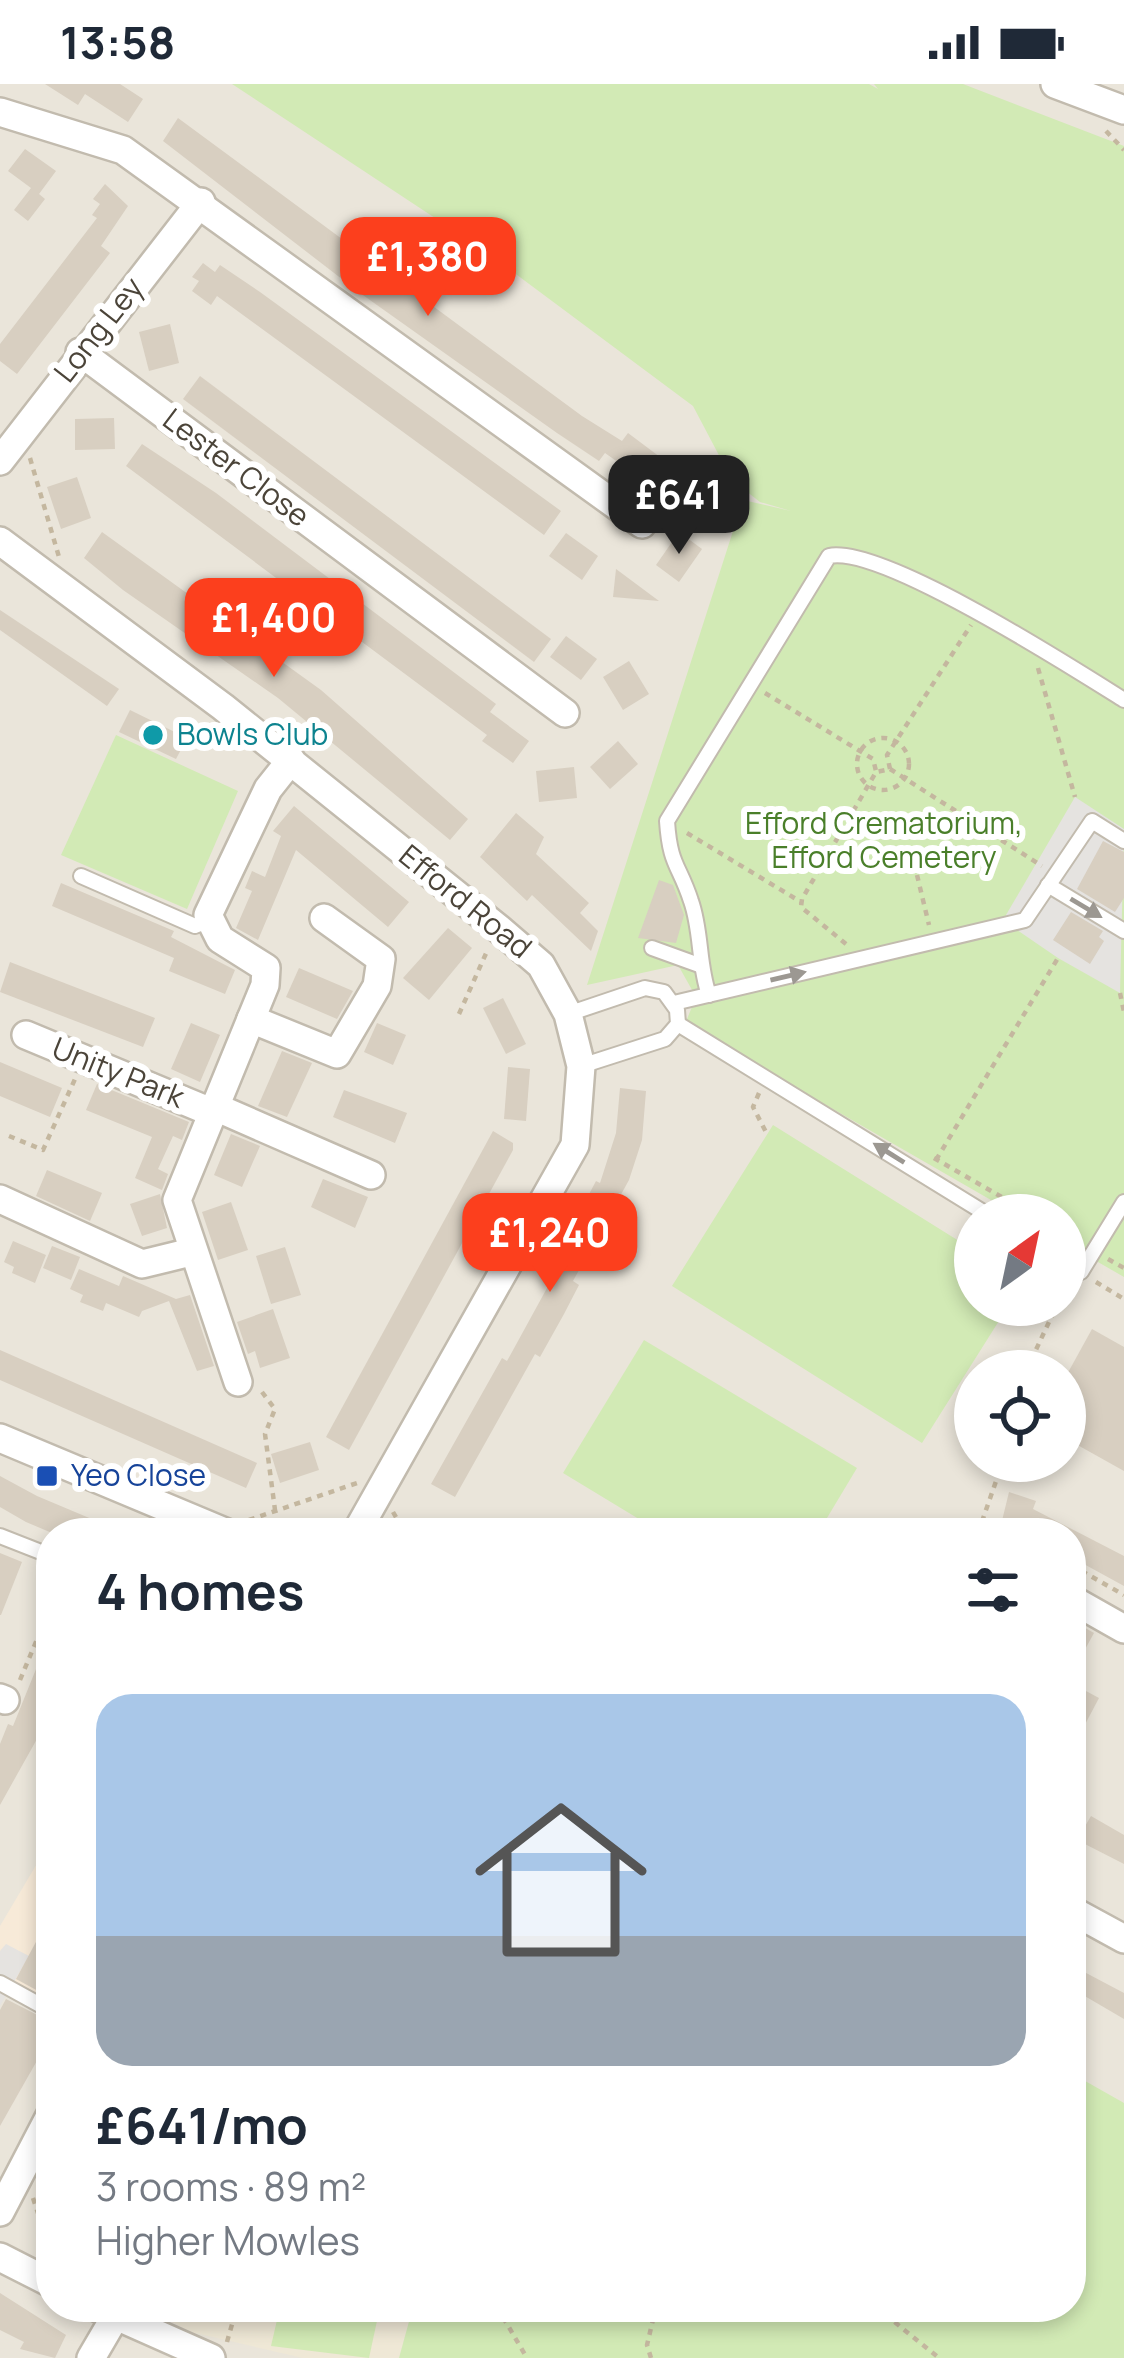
<!DOCTYPE html>
<meta charset="utf-8">
<style>
:root{--surface:#fff;--page:#f6f6f7;--text:#1f2937;--muted:#747a83;--line:#e0e1e3;--accent:#fc3f1d}
body{margin:0;font-family:Manrope,sans-serif;background:var(--page);color:var(--text);height:100vh;display:flex;flex-direction:column;font-size:45px;white-space:nowrap}
*{box-sizing:border-box;margin:0}
p{font-size:39px;color:var(--muted)}
.icon{flex:none;width:66px;height:66px;fill:none;stroke:currentColor;stroke-width:2;stroke-linecap:round;stroke-linejoin:round}
.map{position:relative;flex:1;overflow:hidden}
.drawer{position:absolute;left:36px;top:1434px;width:1050px;height:804px;display:flex;flex-direction:column;background:var(--surface);border-radius:48px;box-shadow:0 6px 18px #0003}
.drawer>*{flex:none}
.needle{width:78px;rotate:33deg}
.controls{position:absolute;left:954px;top:1110px;display:grid;gap:24px}
.controls a{display:grid;place-items:center;width:132px;height:132px;border-radius:50%;background:var(--surface);box-shadow:0 6px 18px #0003;font-size:60px}
.price{position:absolute;translate:-50% -102px;padding:0 27px;border-radius:24px;background:var(--accent);color:#fff;font-size:39px;line-height:78px;filter:drop-shadow(0 3px 6px #0008)}
.price::after{content:'';position:absolute;left:50%;top:72px;width:36px;height:27px;margin-left:-18px;background:inherit;clip-path:polygon(0 0,100% 0,50% 100%)}
.price.active{background:#222;color:#fff}
ul{padding:0;list-style:none}
li{display:grid;align-content:center;gap:24px;height:636px;padding:0 60px}
li+li{border-top:3px solid var(--line)}
li span{display:grid;place-items:center;height:372px;border-radius:36px;color:#555}
li>.icon{margin-inline-start:auto}
span .icon{width:216px;height:216px;fill:#fffc;stroke-width:1}
li b{font-size:51px}
h2{display:flex;justify-content:space-between;align-items:center;height:144px;padding:0 60px;font-size:51px}
.status{display:flex;justify-content:space-between;align-items:center;height:84px;padding:0 60px;background:var(--surface);direction:ltr}
.status svg{height:33px;fill:currentColor}
.map>svg:first-child{display:block}
.residential{fill:#eae5da;fill-rule:evenodd}
.commercial{fill:#f7ead8}
.education{fill:#efe8d6}
.green{fill:#d2eab5}
.parking{fill:#e5e3e0}
.building{fill:#d8cfc1}
.lines{fill:none;stroke-linecap:round;stroke-linejoin:round}
.service-casing{stroke:#c2bbae;stroke-width:18}
.minor-casing{stroke:#c2bbae;stroke-width:32}
.path{stroke:#c4b79f;stroke-width:4.5;stroke-dasharray:6 6;stroke-linecap:butt}
.service{stroke:#fff;stroke-width:14}
.minor{stroke:#fff;stroke-width:27}
.oneway{fill:#9c9892}
.culture-dot{fill:#0f9aa8;stroke:#fff;stroke-width:4.5}
.transit-dot{fill:#1a4fb4;stroke:#fff;stroke-width:4.5}
.labels{text-anchor:middle;stroke-width:12;stroke-linejoin:round;paint-order:stroke}
.street-label{font-size:30px;fill:#4b4439;stroke:#fff}
.culture-label{font-size:30px;fill:#0d838f;stroke:#fff;text-anchor:start}
.park-label{font-size:30px;fill:#4a7f2a;stroke:#fff}
.transit-label{font-size:30px;fill:#164399;stroke:#fff;text-anchor:start}
</style>
<div class="status"><b>13:58</b><svg viewBox="0 0 49 12"><path d="M0 12V9h3v3zM5 12V6h3v6zM10 12V3h3v9zM15 12V0h3v12zM26 1h20v11H26zM47 4h2v5h-2z"/></svg></div>
<div class="map">
<svg width="1124" height="2274" viewBox="0 0 1124 2274">
<rect width="100%" height="100%" fill="#f6f3ec"/>
<path class="residential" d="M0,0H1124V2274H0ZM975,1131H1065V1221H975ZM975,1287H1065V1377H975ZM51,1449H1071V2223H51Z"/>
<path class="commercial" d="M51,1756V1928L0,1901V1842Z"/>
<path class="education" d="M144,2223H413L399,2274H303L191,2248Z"/>
<g class="green">
<path d="M232,0H869L878,5L874,0H963L1124,62V1193L1065,1159V1131H1017L685,940L696,913L678,881L587,901L743,416L791,427L760,418L732,396L693,322L485,167Z"/>
<path d="M116,651L238,707L187,825L61,771Z"/>
<path d="M773,1041L975,1167V1221H1009L922,1359L672,1202Z"/>
<path d="M644,1256L857,1384L818,1449H662L563,1389Z"/>
<path d="M1071,1989L1124,2019V2274H399L413,2223H1071Z"/>
<path d="M280,2223H380L369,2274L271,2262Z"/>
</g>
<g class="parking">
<path d="M1075,713L1124,745L1120,909L1058,874L1010,841L1006,831Z"/>
<path d="M6,1860L29,1872L0,1922V1867Z"/>
</g>
<g class="building">
<path d="M45,0H120L143,15L128,38L85,10L78,21Z"/>
<path d="M178,34L582,332L622,357L628,349L676,385L701,417L677,435L653,403L605,369L599,377L557,349L360,209L163,57Z"/>
<path d="M25,65L56,87L39,110L45,115L28,137L14,126L31,104L8,87Z"/>
<path d="M105,100L128,122L101,162L110,169L17,290L0,277V260L97,134L92,131L100,120L93,115Z"/>
<path d="M203,179L215,188L220,181L260,208L561,427L544,451L217,212L211,221L192,207L199,197L192,193Z"/>
<path d="M170,240L179,279L149,287L139,248Z"/>
<path d="M200,292L551,555L534,578L183,315Z"/>
<path d="M114,334L115,365L75,366V335Z"/>
<path d="M142,360L216,409L496,620L490,628L529,657L513,679L482,657L487,651L126,382Z"/>
<path d="M77,393L91,434L61,445L47,403Z"/>
<path d="M102,448L321,606L468,735L450,756L278,614L123,506L84,474Z"/>
<path d="M679,448L702,465L679,498L656,481Z"/>
<path d="M566,449L598,472L582,496L549,472Z"/>
<path d="M616,485L659,517L613,513Z"/>
<path d="M0,526L119,605L107,622L0,546Z"/>
<path d="M566,552L597,575L581,596L550,573Z"/>
<path d="M629,577L649,610L623,626L603,593Z"/>
<path d="M130,626L187,654L176,675L119,648Z"/>
<path d="M618,657L638,680L610,705L590,683Z"/>
<path d="M574,683L577,714L539,718L536,687Z"/>
<path d="M294,722L409,818L388,843L296,766L258,856L236,844L252,807L245,804L252,787L265,793L281,752L273,747Z"/>
<path d="M516,729L544,753L536,770L589,819L580,829L598,847L591,867L532,811L527,817L480,773Z"/>
<path d="M1103,757L1124,768V814L1115,828L1077,805Z"/>
<path d="M659,796L673,801L684,831L676,859L638,854Z"/>
<path d="M61,799L174,847L171,853L235,886L225,910L169,887L174,874L52,822Z"/>
<path d="M1071,828L1103,847L1099,853L1104,857L1090,880L1053,856Z"/>
<path d="M448,844L472,864L429,916L403,894Z"/>
<path d="M10,878L155,934L143,963L0,908Z"/>
<path d="M299,884L353,907L337,935L286,913Z"/>
<path d="M503,914L526,960L506,970L483,924Z"/>
<path d="M191,939L220,951L200,998L171,985Z"/>
<path d="M377,939L406,951L393,981L364,968Z"/>
<path d="M282,967L312,979L287,1033L258,1022Z"/>
<path d="M0,978L62,1004L50,1033L0,1012Z"/>
<path d="M508,983L530,985L526,1037L504,1035Z"/>
<path d="M97,1000L189,1038L182,1056L173,1052L158,1085L168,1090L162,1106L135,1094L152,1053L86,1026Z"/>
<path d="M620,1004L646,1007L642,1056L629,1096L573,1197L579,1201L564,1230L540,1273L535,1270L455,1413L431,1400L502,1274L507,1277L564,1173L558,1169L596,1097L600,1099L616,1049Z"/>
<path d="M344,1006L407,1029L395,1059L333,1033Z"/>
<path d="M493,1047L513,1059V1066L349,1366L326,1353Z"/>
<path d="M231,1050L260,1062L242,1103L214,1091Z"/>
<path d="M47,1086L102,1109L90,1137L36,1112Z"/>
<path d="M323,1095L368,1113L355,1144L311,1123Z"/>
<path d="M160,1110L167,1144L142,1152L130,1120Z"/>
<path d="M231,1118L248,1166L218,1176L202,1128Z"/>
<path d="M13,1157L46,1171L35,1199L12,1189L14,1183L4,1178Z"/>
<path d="M52,1162L80,1173L71,1196L43,1184Z"/>
<path d="M285,1163L301,1211L271,1220L256,1172Z"/>
<path d="M79,1185L119,1202L123,1192L176,1215L190,1211L214,1282L197,1287L169,1217L142,1227L139,1233L106,1219L103,1227L80,1218L83,1211L70,1205Z"/>
<path d="M273,1225L290,1274L260,1284L255,1267L248,1270L237,1238Z"/>
<path d="M1092,1245L1124,1263V1387L1065,1354V1294Z"/>
<path d="M0,1266L257,1379L246,1404L0,1296Z"/>
<path d="M310,1358L319,1386L280,1399L271,1370Z"/>
<path d="M0,1392L37,1412L125,1449H52L26,1438L0,1423Z"/>
<path d="M1009,1408L1036,1417L1033,1425L1124,1472V1502L1071,1473V1449H999Z"/>
<path d="M0,1469L22,1478L1,1531H0Z"/>
<path d="M1071,1536L1094,1549L1071,1591Z"/>
<path d="M51,1548V1630L0,1721V1660L8,1640L13,1642Z"/>
<path d="M1071,1599L1099,1614L1071,1667Z"/>
<path d="M1091,1732L1124,1751V1780L1077,1756Z"/>
<path d="M51,1830V1914L16,1895Z"/>
<path d="M1071,1881L1124,1909V1935L1071,1904Z"/>
<path d="M6,1915L51,1938V1952L0,2042V1926Z"/>
<path d="M0,2209L66,2251L55,2274L20,2265L24,2258L0,2246Z"/>
</g>
<g class="lines">
<g class="service-casing">
<g id="service">
<path d="M81,792L195,842L210,836"/>
<path d="M1048,801L1124,847"/>
<path d="M652,864L699,881"/>
<path d="M709,911C698,880 702,848 691,817C679,780 670,782 667,737L829,472C882,461 1073,584 1124,616"/>
<path d="M674,919L1025,836L1092,737L1124,757"/>
<path d="M568,930L645,904L664,908L677,926L678,940L665,955L581,982"/>
<path d="M678,940L988,1131"/>
<path d="M1065,1178L1081,1188L1124,1118"/>
<path d="M0,1452L51,1472"/>
<path d="M0,1899L51,1927"/>
</g>
</g>
<g class="minor-casing">
<g id="minor">
<path d="M1055,0L1124,26"/>
<path d="M0,28L123,66L642,440"/>
<path d="M80,268L565,629"/>
<path d="M0,377L201,118"/>
<path d="M0,457L223,623L498,844L541,881L568,930L581,982L575,1061L356,1449"/>
<path d="M251,935L337,970L377,902L381,875L324,834"/>
<path d="M26,951L211,1028"/>
<path d="M213,1022L371,1091"/>
<path d="M0,1115L142,1180L191,1168"/>
<path d="M238,1298L177,1116L265,901L266,884L220,855L208,831L268,705L291,676"/>
<path d="M0,1354L227,1449"/>
<path d="M1071,1515L1124,1545"/>
<path d="M0,1614L5,1616"/>
<path d="M1071,1826L1124,1855"/>
<path d="M0,2128L51,2030"/>
<path d="M0,2173L51,2199"/>
<path d="M96,2223L211,2274"/>
<path d="M91,2274L115,2233"/>
</g>
</g>
<g class="path">
<path d="M1106,47L1124,66"/>
<path d="M30,374L59,473"/>
<path d="M1038,584L1075,713"/>
<path d="M765,609L873,675L876,687"/>
<circle cx="883" cy="680" r="26"/>
<path d="M890,685L1042,782"/>
<path d="M890,685L887,671L971,541"/>
<path d="M687,749L801,818"/>
<path d="M917,791L929,841"/>
<path d="M846,860L801,823L802,815L876,688L890,685"/>
<path d="M1120,909L1124,928"/>
<path d="M459,930L488,865"/>
<path d="M759,1009L753,1023L767,1050"/>
<path d="M9,1052L43,1066L75,995"/>
<path d="M934,1074L1033,1131"/>
<path d="M936,1076L1058,874"/>
<path d="M1065,1149L1078,1157"/>
<path d="M1108,1175L1124,1184"/>
<path d="M1096,1198L1124,1215"/>
<path d="M1026,1287L1057,1221"/>
<path d="M262,1308L275,1325L265,1350L275,1426"/>
<path d="M393,1428L405,1449"/>
<path d="M249,1436L357,1399"/>
<path d="M978,1449L1003,1377"/>
<path d="M1033,1449L1036,1435"/>
<path d="M1071,1481L1124,1511"/>
<path d="M20,1596L48,1529"/>
<path d="M33,2114L51,2169"/>
<path d="M497,2223L527,2274"/>
<path d="M876,2223L939,2274"/>
<path d="M227,2258L237,2223"/>
<path d="M651,2274L647,2261L656,2223"/>
</g>
<use href="#service" class="service"/>
<use href="#minor" class="minor"/>
</g>
<defs><path id="oneway-solid" d="M-6-.8H1V-3.2L6.5 0L1 3.2V.8H-6Z" transform="scale(3)"/></defs>
<g class="oneway">
<use href="#oneway-solid" transform="translate(1086 824) rotate(31)"/>
<use href="#oneway-solid" transform="translate(788 892) rotate(-13)"/>
<use href="#oneway-solid" transform="translate(889 1069) rotate(-148)"/>
</g>
<circle class="culture-dot" cx="153" cy="651" r="12"/>
<rect class="transit-dot" x="35" y="1380" width="24" height="24" rx="6"/>
<g class="labels">
<g class="street-label">
<text transform="translate(99 246) rotate(-52)" y="10">Long Ley</text>
<text transform="translate(236 384) rotate(37)" y="10">Lester Close</text>
<text transform="translate(465 818) rotate(39)" y="10">Efford Road</text>
<text transform="translate(118 989) rotate(22)" y="10">Unity Park</text>
</g>
<g class="culture-label">
<text x="177" y="661">Bowls Club</text>
</g>
<g class="park-label">
<text x="884" y="750">Efford Crematorium,<tspan x="884" dy="34">Efford Cemetery</tspan></text>
</g>
<g class="transit-label">
<text x="71" y="1402">Yeo Close</text>
</g>
</g>
</svg>
<div class="controls">
<a><svg class="needle" viewBox="-14 -14 28 28"><path d="M0-13l5 13h-10z" fill="#e53935"/><path d="M0 13l5-13h-10z" fill="#747a83"/></svg></a>
<a><svg class="icon" aria-label="locate" viewBox="0 0 24 24"><circle cx="12" cy="12" r="6"/><path d="M12 2v4M12 18v4M2 12h4M18 12h4"/></svg></a>
</div>
<b class="price" style="left:428px;top:235px">£1,380</b>
<b class="price active" style="left:679px;top:473px">£641</b>
<b class="price" style="left:274px;top:596px">£1,400</b>
<b class="price" style="left:550px;top:1211px">£1,240</b>
<section class="drawer">
<h2>4 homes<svg class="icon" aria-label="filters" viewBox="0 0 24 24"><path d="M4 7h16M4 17h16"/><circle cx="9" cy="7" r="2"/><circle cx="15" cy="17" r="2"/></svg></h2>
<ul>
<li><span style="background:linear-gradient(#a9c7e8 65%,#9aa5b1 0)"><svg class="icon" aria-label="home" viewBox="0 0 24 24"><path d="M3 11l9-7 9 7M6 9v11h12V9"/></svg></span><div><b>£641/mo</b><p>3 rooms · 89 m²</p><p>Higher Mowles</p></div></li>
</ul>
</section>
</div>
